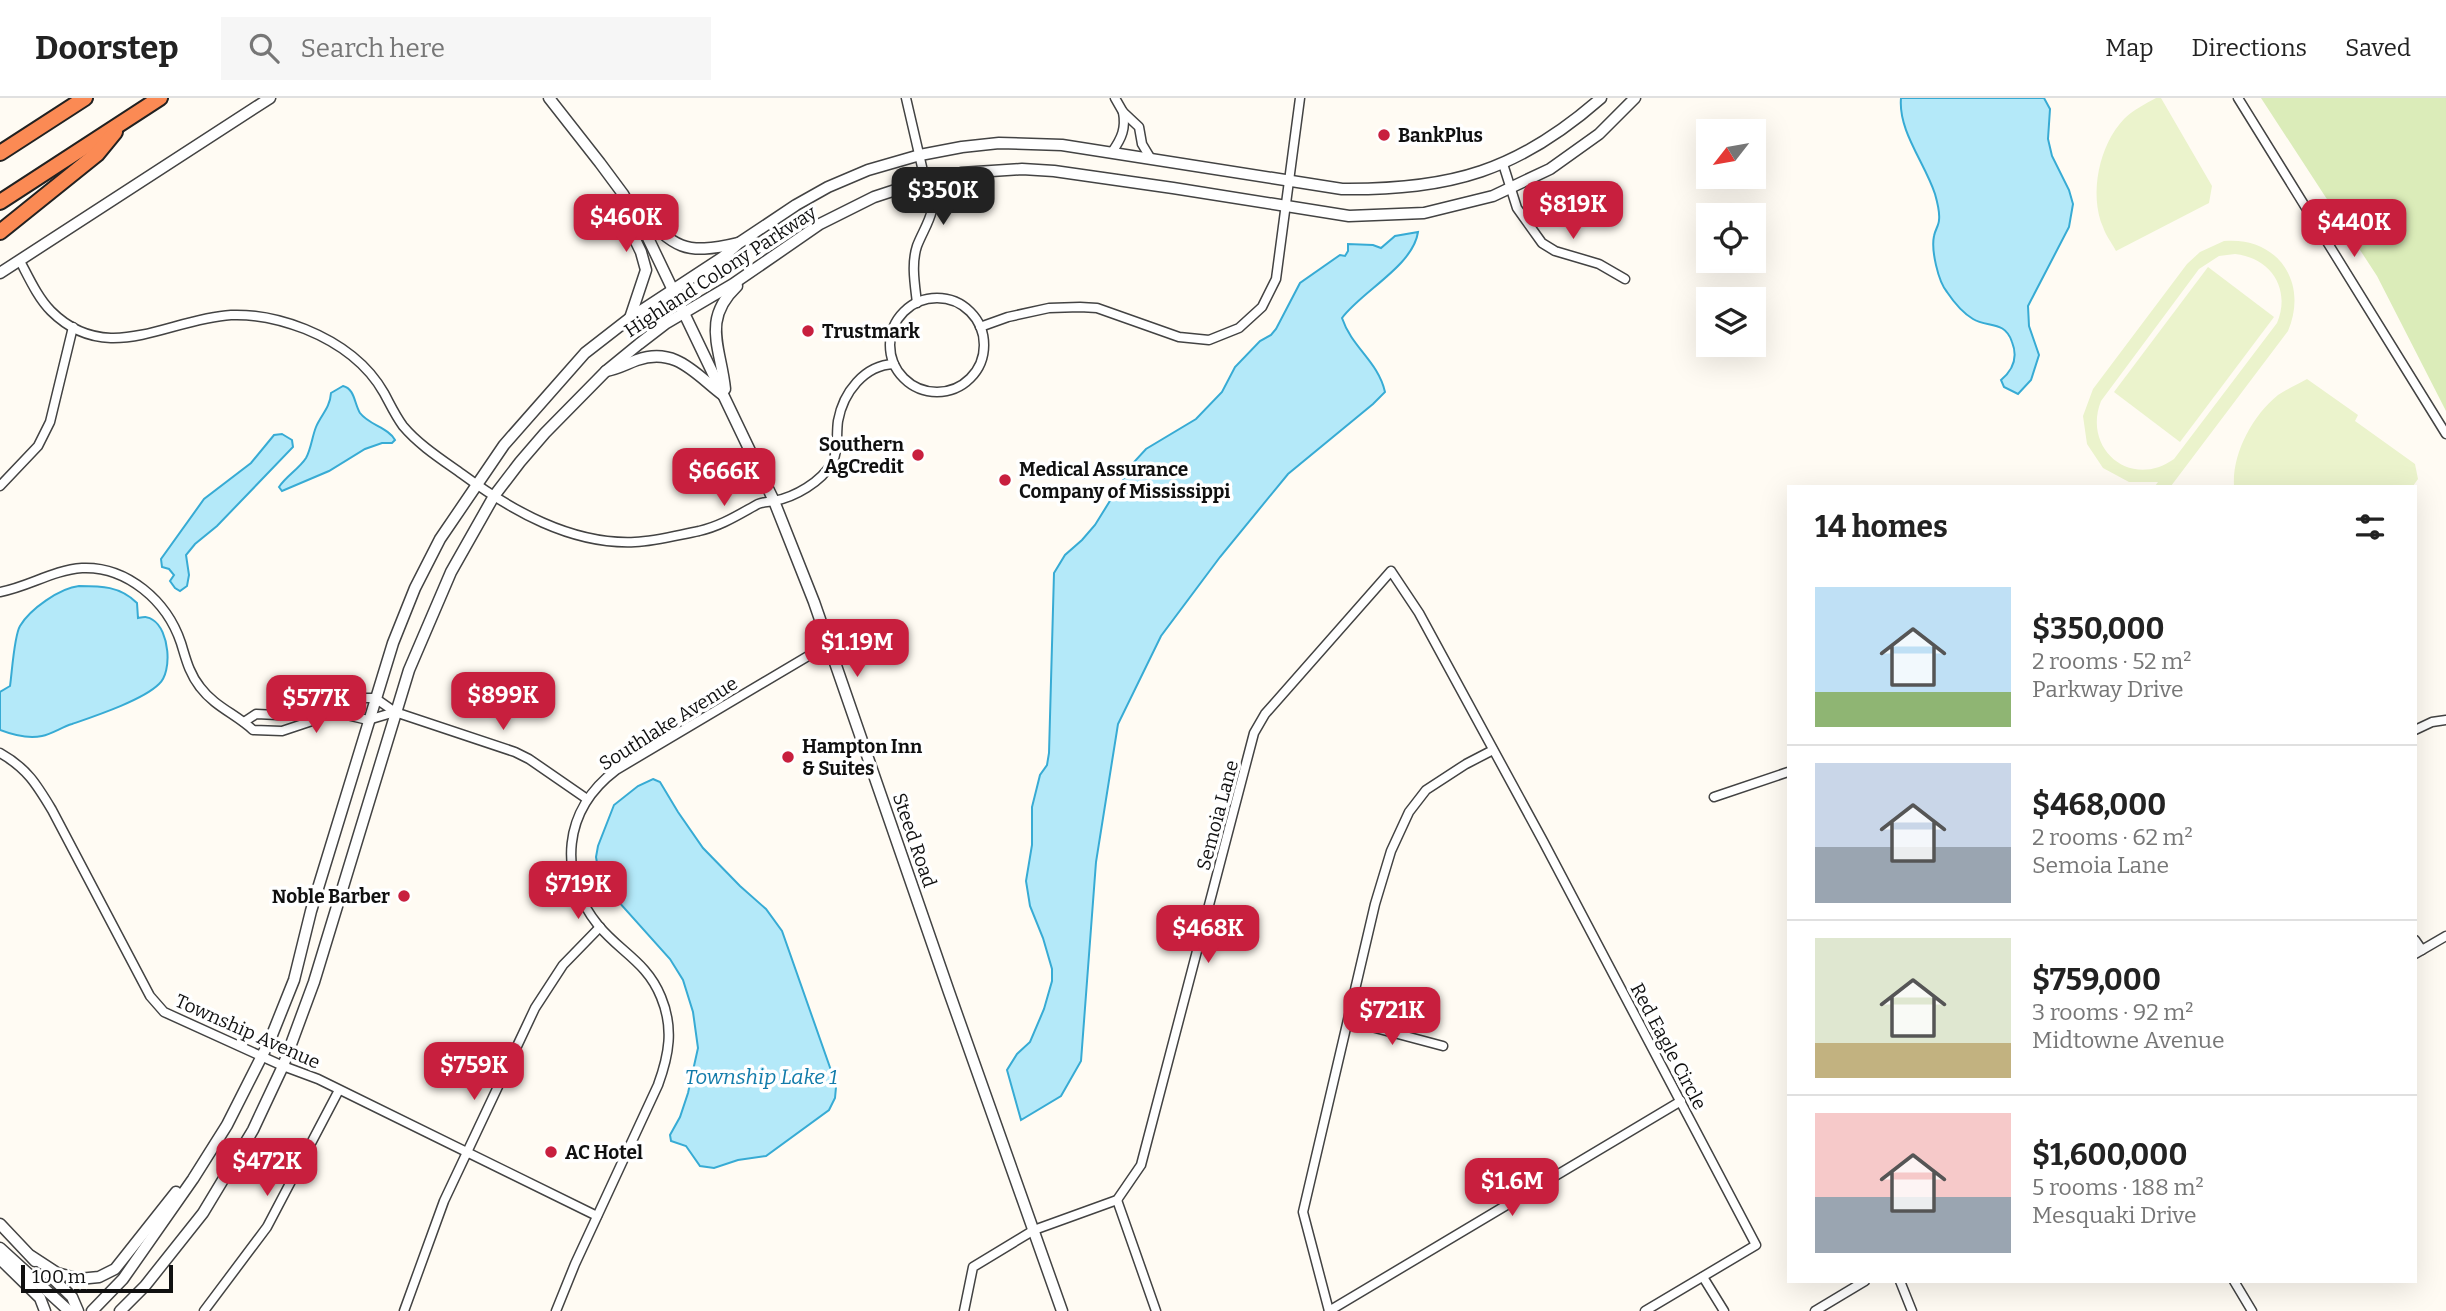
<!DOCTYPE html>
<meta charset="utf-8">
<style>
:root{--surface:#fff;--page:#f6f6f6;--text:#222;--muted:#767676;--line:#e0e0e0;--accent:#c81f3e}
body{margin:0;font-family:Bitter,serif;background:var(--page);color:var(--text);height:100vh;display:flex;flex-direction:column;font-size:26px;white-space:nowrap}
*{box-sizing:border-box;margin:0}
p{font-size:23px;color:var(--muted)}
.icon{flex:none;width:38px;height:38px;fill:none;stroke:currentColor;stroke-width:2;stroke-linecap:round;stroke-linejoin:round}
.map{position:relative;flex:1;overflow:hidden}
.sheet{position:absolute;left:1787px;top:387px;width:630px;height:798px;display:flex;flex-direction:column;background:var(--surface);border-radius:0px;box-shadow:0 7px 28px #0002}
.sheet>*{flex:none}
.needle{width:46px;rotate:239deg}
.controls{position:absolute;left:1696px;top:21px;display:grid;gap:14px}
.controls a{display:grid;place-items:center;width:70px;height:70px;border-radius:0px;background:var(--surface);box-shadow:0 7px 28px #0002;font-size:35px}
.scale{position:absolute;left:21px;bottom:18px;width:152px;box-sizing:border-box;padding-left:7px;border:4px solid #101010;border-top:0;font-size:19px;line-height:24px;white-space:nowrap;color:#101010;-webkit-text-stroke:5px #fff;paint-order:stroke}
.price{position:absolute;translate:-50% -60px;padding:0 16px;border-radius:14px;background:var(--accent);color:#fff;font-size:23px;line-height:46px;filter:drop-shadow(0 2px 4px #0008)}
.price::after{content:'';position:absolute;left:50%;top:42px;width:21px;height:16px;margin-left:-10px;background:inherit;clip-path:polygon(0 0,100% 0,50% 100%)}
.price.active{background:#222;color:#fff}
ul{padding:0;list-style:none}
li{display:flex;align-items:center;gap:21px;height:175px;padding:0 28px}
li+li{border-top:2px solid var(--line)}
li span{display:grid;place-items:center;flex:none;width:196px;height:140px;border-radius:0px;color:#555}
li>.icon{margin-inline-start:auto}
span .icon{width:84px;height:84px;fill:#fffc;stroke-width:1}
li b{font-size:30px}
h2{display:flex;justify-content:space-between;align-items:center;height:84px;padding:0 28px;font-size:30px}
header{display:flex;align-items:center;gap:42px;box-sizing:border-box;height:98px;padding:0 35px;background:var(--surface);border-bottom:2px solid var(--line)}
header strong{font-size:33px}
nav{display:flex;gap:38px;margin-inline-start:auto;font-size:24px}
.search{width:490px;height:63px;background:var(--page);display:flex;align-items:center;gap:18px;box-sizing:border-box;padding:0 24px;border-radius:0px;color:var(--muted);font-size:26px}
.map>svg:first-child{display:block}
.green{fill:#dbecb9}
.pitch{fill:#ebf3cc;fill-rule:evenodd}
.water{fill:#b4e9f9;stroke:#37abd4;stroke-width:2}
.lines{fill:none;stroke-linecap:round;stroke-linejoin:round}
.minor-casing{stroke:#434343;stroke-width:11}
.tertiary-casing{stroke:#434343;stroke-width:13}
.motorway-casing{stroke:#212121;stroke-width:18}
.minor{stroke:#fff;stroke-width:8}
.tertiary{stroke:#fff;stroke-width:10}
.motorway{stroke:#fb8a54;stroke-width:14}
.poi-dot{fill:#c81f3e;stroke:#fff;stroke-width:2.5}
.labels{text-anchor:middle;stroke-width:7;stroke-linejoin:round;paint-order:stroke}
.poi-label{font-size:19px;font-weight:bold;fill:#101010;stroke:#fff;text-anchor:start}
.street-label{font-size:19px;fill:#101010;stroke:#fff}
.water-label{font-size:21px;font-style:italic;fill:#117baa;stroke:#fff}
</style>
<header>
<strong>Doorstep</strong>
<div class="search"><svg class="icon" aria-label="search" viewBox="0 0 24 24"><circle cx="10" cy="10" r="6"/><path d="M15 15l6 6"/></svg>Search here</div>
<nav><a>Map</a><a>Directions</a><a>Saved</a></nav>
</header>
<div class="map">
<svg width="2446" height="1213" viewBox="0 0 2446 1213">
<rect width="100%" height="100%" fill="#fffbf3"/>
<path class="green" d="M2261,0H2446V313L2377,178Z"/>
<g class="pitch">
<path d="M2156,0H2161L2212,88L2209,105L2116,153C2112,145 2106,138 2103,129C2089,96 2099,47 2124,21C2133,12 2145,6 2156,0Z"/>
<path d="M2224,143C2277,138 2309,184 2288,233L2171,388H2155L2158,384H2129L2103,370L2087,346L2083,318L2093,291L2187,166L2200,154ZM2235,156C2272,160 2291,192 2277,225L2174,361C2131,392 2082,351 2101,303L2199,171L2219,158Z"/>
<path d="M2208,169L2274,219L2180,344L2114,294Z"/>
<path d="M2307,281L2358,317L2355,323L2415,366L2418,381L2413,388H2234C2232,356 2252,318 2278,297C2287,291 2298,286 2307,281Z"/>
</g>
<g class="water">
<path d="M1901,0H2044L2050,11L2048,41L2052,58L2069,92L2073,106L2069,129L2028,208L2029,228L2039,257L2031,282L2018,296L2004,289L2001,282C2013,272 2018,259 2012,244C2005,222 1987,230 1973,221C1963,215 1953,203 1947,194C1938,183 1931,152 1934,138C1935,132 1939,127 1939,122C1940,115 1937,103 1935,96C1925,65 1898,33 1901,0Z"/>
<path d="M1418,134C1413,168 1362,193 1342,220C1352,250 1378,263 1385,294L1373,306L1288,376L1220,459L1161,538L1118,626L1096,764L1081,963L1061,998L1021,1022L1007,972L1017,956L1030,944L1044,911L1052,883V871L1043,840L1030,808L1026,783L1032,747V709L1040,677L1047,667L1049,655L1054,475L1065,457L1082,442L1095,427L1134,364L1146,351L1196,321L1222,294L1235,269L1260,243L1271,237L1276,231L1300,185L1340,157L1345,158L1348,153V146L1373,147L1381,150L1395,138Z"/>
<path d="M343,288C355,291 354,305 360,315C369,327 389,330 395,342L392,345H382L365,351L329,373L282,393L279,389C286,378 299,371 306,360C311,351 312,339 316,329C321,317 330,310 331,295Z"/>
<path d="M282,336L292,342L293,349L217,428L195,446L186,457L189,477L187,488L180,493L175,490L170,483L174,477L169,471L162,469L161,461L204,401L251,365L274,337Z"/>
<path d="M79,488C101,488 120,488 137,505L138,520C144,519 148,518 153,522C169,532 173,573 159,586C143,602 95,618 72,626C62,629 52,636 42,638C28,641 13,637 0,632V594L10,588C12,575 14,538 20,528C30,511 60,490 79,488Z"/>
<path d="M653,681L660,684L678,714L703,750L740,788L766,811L782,833L833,978L836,989L835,1000L829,1012L766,1058L738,1062L714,1070L700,1068L686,1048L671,1043L670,1037L680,1019L688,995L698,950L693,914L683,882L670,861L608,792L599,777L596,759L598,748L614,707L638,688Z"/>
</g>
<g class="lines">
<g class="minor-casing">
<g id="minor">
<path d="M906,0L932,112C929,125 922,135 917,148C911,166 915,187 917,205"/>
<path d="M1115,0L1123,14L1139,29L1142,46L1151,61"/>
<path d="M2238,0L2446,336"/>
<path d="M1112,54C1122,40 1126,30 1123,14"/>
<path d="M1503,66L1517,110L1542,145L1555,153L1599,166L1625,181"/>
<path d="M20,163C29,180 38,200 51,213C107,269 167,221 231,217C256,216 282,222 305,231C337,244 367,265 384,295C390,306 395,317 403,328C419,347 441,361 462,376C511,412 571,447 635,444C656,443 678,437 699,433C721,428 738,417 758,406C763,404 768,404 774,403C795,399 821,384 832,365C839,352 836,337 838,323C843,295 864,267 894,266"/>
<circle cx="937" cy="247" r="47"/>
<path d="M980,229L1008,219L1049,210L1080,209L1097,210L1179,239L1209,242L1239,230L1262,209L1276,181L1300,0"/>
<path d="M0,388L38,348L50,324L73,229"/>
<path d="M0,494C28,489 53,472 82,470C127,468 167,503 181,545C186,561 189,575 200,589C215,609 236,616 253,632L282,633L315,622L325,616L338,615L368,622L395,614"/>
<path d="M244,624L256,616L278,617L333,600H375L395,614L515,654L529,661L587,701"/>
<path d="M2415,632L2432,624L2446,622"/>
<path d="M0,655C27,670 37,687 52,712L150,898L164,914L283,968L318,981L597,1118"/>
<path d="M1714,699L1788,674"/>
<path d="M2415,842L2422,852"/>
<path d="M2415,856L2446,838"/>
<path d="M1349,923L1443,948"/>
<path d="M1117,1102L1156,1213"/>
<path d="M1703,1179L1724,1213"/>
<path d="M1900,1183L1912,1213"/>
<path d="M2234,1183L2252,1213"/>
<path d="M204,1213L267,1129L339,992"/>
<path d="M404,1213L444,1103L535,910L563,867L600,829"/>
<path d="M556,1213L575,1166L658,987C669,957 674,930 661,899C647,864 620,854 598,827C557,776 563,712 616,672L820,551L829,548"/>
<path d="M964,1213L973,1169L1034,1132L1117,1102L1141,1067L1254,635L1265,616L1391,473L1419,515L1543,743L1756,1147L1645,1213"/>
<path d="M1329,1213L1303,1114L1375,806L1391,753L1409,714L1426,692L1466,666L1493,652"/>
<path d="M1329,1213L1681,1003"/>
<path d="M1815,1213L1865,1183"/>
</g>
</g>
<g class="tertiary-casing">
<g id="tertiary">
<path d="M549,0L600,65L623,96L648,140L774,403L814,504L949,894L1062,1213"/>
<path d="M624,104L626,123L641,154L646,172L630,220"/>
<path d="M634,107C673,147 680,159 738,145"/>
<path d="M0,175L270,0"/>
<path d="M606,273C618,271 626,266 637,262C676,248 696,277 723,297"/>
<path d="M725,291C721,250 701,222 737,188"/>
<path d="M0,1126L35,1163"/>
<path d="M0,1150L69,1213"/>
<path d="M31,1158L57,1175L79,1181L99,1179L115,1171L176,1094"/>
<path d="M0,1161L40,1200L45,1213"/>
<path d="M46,1174L72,1199L78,1213"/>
<path d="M92,1213L123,1181L193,1081L227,1027L270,942L294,882L311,813L393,545L415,490L440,441L504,347L585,255L630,220L723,159L739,145L796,107L828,89L868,72L920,57L962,49L999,45L1062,47L1342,91C1451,92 1518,73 1601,0"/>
<path d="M120,1213L145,1188L203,1115L253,1032L283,968L314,884L409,572L451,474L494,398L520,364L545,335L606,273L639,246L665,226L733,186L820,126L874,99L926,82L961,75L1022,71L1054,73L1173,90L1349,118L1424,115L1493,98L1550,71L1599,36L1635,0"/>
</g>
</g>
<g class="motorway-casing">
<g id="motorway">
<path d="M0,55L85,0"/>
<path d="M0,104L160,0"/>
<path d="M0,134L97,56L115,34"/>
</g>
</g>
<use href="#minor" class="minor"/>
<use href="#tertiary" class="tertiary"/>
<use href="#motorway" class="motorway"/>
</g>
<g class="poi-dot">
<circle cx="1384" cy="37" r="7"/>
<circle cx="808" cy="233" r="7"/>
<circle cx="918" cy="357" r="7"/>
<circle cx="1005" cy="382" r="7"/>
<circle cx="788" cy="659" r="7"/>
<circle cx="404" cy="798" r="7"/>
<circle cx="551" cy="1054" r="7"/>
</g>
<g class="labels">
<g class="poi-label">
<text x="1398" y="44">BankPlus</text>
<text x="822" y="240">Trustmark</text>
<text x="904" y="353" text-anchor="end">Southern<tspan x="904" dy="22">AgCredit</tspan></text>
<text x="1019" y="378">Medical Assurance<tspan x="1019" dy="22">Company of Mississippi</tspan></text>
<text x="802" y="655">Hampton Inn<tspan x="802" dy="22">&amp; Suites</tspan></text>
<text x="390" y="805" text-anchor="end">Noble Barber</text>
<text x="565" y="1061">AC Hotel</text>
</g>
<g class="street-label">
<text transform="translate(720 173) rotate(-33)" y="7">Highland Colony Parkway</text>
<text transform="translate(668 625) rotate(-32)" y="7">Southlake Avenue</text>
<text transform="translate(1217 717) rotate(-75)" y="7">Semoia Lane</text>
<text transform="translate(915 742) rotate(71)" y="7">Steed Road</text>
<text transform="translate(248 933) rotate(24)" y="7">Township Avenue</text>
<text transform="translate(1669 948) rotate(62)" y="7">Red Eagle Circle</text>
</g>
<g class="water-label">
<text x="761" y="986">Township Lake 1</text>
</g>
</g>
</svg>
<div class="controls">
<a><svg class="needle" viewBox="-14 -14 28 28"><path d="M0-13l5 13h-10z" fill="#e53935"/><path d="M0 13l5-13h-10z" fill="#767676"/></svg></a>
<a><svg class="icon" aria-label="locate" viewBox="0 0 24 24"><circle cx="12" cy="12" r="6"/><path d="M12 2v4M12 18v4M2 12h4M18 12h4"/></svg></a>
<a><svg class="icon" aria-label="layers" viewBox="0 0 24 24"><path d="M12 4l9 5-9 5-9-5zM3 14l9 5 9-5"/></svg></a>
</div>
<div class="scale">100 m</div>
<b class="price active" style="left:943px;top:129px">$350K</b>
<b class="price" style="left:1573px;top:143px">$819K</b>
<b class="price" style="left:626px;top:156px">$460K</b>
<b class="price" style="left:2354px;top:161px">$440K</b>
<b class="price" style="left:724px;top:410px">$666K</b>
<b class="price" style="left:857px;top:581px">$1.19M</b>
<b class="price" style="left:503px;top:634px">$899K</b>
<b class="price" style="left:316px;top:637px">$577K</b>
<b class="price" style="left:578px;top:823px">$719K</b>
<b class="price" style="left:1208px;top:867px">$468K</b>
<b class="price" style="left:1392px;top:949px">$721K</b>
<b class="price" style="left:474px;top:1004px">$759K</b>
<b class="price" style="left:267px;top:1100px">$472K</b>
<b class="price" style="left:1512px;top:1120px">$1.6M</b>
<section class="sheet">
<h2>14 homes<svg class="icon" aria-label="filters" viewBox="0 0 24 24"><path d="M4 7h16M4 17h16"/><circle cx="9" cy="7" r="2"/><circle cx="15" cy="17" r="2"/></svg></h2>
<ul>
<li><span style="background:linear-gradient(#bfe0f5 75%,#8fb573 0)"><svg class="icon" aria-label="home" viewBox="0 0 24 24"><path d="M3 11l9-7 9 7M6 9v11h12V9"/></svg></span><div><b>$350,000</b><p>2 rooms · 52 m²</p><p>Parkway Drive</p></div></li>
<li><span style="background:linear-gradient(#c9d6e8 60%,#9aa5b1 0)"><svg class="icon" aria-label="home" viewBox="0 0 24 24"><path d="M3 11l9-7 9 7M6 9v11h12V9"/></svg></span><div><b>$468,000</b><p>2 rooms · 62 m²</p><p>Semoia Lane</p></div></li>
<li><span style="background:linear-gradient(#dfe7d0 75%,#c2b280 0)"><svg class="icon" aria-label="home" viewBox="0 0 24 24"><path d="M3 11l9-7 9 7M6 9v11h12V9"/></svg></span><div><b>$759,000</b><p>3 rooms · 92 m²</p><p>Midtowne Avenue</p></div></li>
<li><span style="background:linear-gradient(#f6c9c9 60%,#9aa5b1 0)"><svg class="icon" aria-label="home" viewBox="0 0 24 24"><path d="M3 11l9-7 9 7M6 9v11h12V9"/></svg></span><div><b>$1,600,000</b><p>5 rooms · 188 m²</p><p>Mesquaki Drive</p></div></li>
</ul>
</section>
</div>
